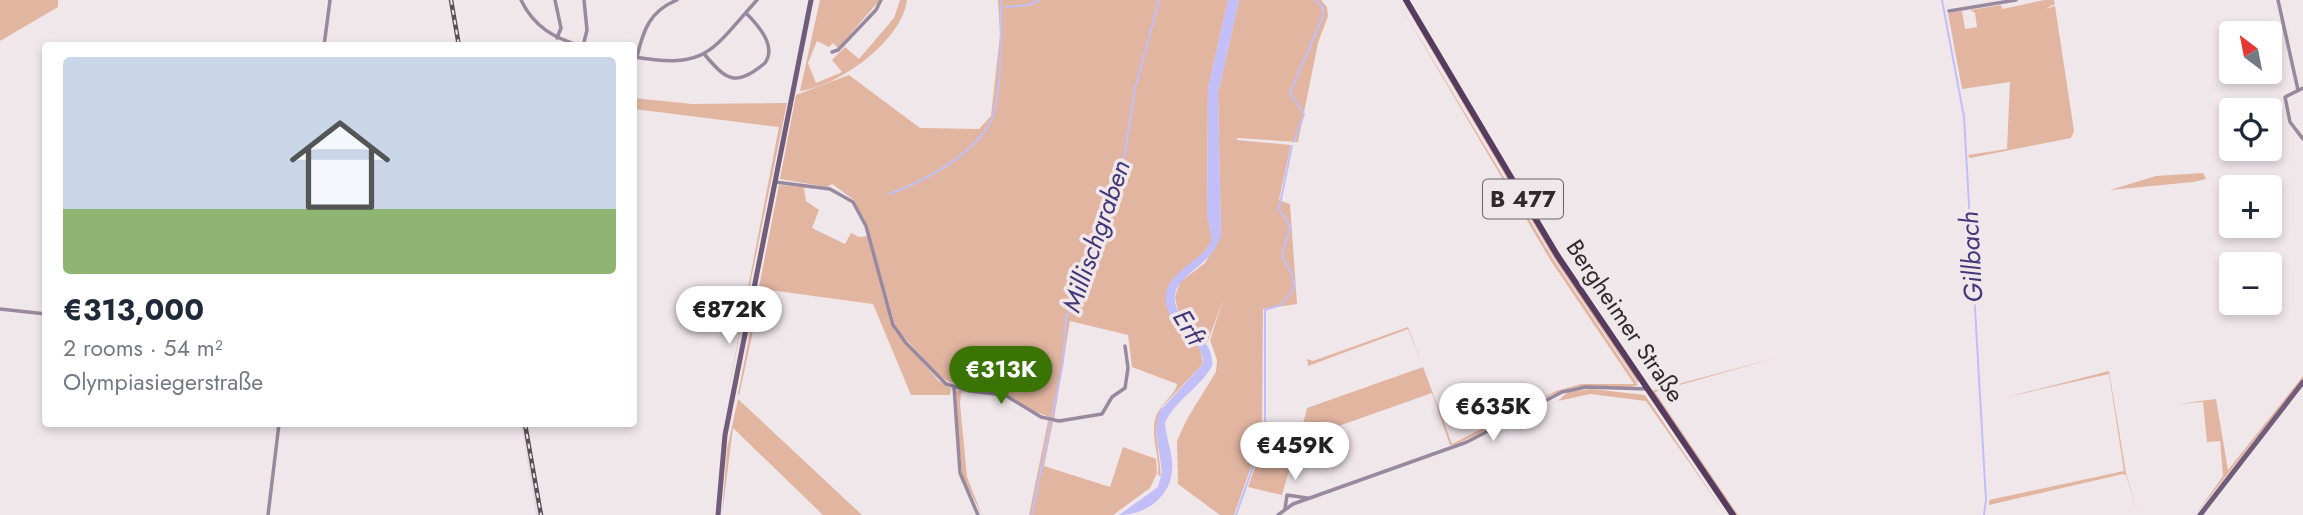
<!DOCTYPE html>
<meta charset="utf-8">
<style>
:root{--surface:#fff;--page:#f2f2f3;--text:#1f2937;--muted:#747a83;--accent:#3a7404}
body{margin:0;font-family:Jost,sans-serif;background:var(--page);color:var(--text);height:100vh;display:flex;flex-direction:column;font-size:26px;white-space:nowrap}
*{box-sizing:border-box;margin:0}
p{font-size:23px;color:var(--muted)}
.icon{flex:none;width:38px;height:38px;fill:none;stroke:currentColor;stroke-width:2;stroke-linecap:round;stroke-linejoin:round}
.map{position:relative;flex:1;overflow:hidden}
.panel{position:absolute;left:42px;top:42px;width:595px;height:385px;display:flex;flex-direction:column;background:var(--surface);border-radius:7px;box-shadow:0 4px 10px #0003}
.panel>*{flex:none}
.needle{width:46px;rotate:328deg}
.buttons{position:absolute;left:2219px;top:21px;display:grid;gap:14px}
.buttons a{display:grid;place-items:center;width:63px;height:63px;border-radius:7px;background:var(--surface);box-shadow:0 4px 10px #0003;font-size:35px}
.price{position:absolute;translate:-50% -60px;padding:0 16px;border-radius:24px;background:#fff;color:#222;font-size:23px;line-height:46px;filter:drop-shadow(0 2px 4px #0008)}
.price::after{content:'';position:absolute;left:50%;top:42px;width:21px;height:16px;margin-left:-10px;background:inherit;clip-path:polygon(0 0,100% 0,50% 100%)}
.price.on{background:var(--accent);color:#fff}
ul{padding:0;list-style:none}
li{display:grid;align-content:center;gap:14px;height:371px;padding:0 21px}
li span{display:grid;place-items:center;height:217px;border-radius:7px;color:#555}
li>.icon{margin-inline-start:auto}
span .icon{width:126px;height:126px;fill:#fffc;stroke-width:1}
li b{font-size:30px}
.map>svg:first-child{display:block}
.built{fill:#ead9e2}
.green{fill:#e2b5a1}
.water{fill:#c2bff8}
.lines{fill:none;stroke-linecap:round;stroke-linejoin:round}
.stream{stroke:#c2bff8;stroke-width:2}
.minor{stroke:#99899e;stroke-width:3.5}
.secondary{stroke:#715c7a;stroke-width:5}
.primary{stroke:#563c5f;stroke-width:6}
.rail-casing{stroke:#565154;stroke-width:4.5}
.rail{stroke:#f0e7eb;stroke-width:2;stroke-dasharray:5;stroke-linecap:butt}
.labels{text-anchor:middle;stroke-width:7;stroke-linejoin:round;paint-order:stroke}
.shield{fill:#f0e7eb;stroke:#696366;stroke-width:2}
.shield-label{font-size:23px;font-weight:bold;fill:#2f2b2d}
.street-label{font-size:24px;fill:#2f2b2d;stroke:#f0e7eb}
.water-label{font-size:26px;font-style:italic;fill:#413779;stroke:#f0e7eb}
</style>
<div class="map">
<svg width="2303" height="515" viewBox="0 0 2303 515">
<rect width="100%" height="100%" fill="#f0e7eb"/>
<path class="built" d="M521,424H527L542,515H536Z"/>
<g class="green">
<path d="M0,0H58V7L0,41Z"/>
<path d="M820,0H880L838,48L833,43L829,47L817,41L808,63L816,83L842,72L832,60L845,47L859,59L894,18L900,0H907C902,41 839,86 800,91Z"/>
<path d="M998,0H1228L1208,88L1207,214L1212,239C1203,263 1173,268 1166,296L1200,349L1203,364L1162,407L1156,430L1161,476L1158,475C1160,457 1151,438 1155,420C1159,404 1176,395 1177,384L1132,367L1128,335L1070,321L1054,419L1034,411L1005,393L961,387L940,377L896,328L867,225L854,200L832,184L827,187L780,179L796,95L849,75L920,128L979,129L991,116L1000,35Z"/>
<path d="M1239,0H1321L1327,7L1328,16L1318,43L1298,142L1237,138V140L1291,145L1279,200L1290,204L1297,304L1263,309L1262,436L1234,515H1220L1178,484L1177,441L1187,419L1216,372L1217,360L1210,340L1223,301L1207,343L1178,311L1175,297L1180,282L1205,263L1221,236L1218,93Z"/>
<path d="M1397,0L1553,259L1638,385C1617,393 1590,382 1567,389C1527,402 1492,430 1453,445H1450L1432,393L1299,440L1307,408L1423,367L1408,329L1308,366L1307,359L1313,361L1408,327L1452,444L1556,391L1581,384H1634L1551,261Z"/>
<path d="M1402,0L1638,379V383L1555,260Z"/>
<path d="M2044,0H2054L2055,4L2045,9L2055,6L2074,131L2071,138L1970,158L1968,155L2007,149L2010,82L1962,89L1948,13L1962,11L1965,29L1977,27L1975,13L1970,10L2001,5L2002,9Z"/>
<path d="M634,98L692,104L787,103L727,397L779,127L634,109Z"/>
<path d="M2203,173L2206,179L2193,182L2110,190L2156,176Z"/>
<path d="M779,185L824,189L804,188L806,201L819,210L812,228L845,244L851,233L859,237L868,236L894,330L938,380L951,389L950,395H911L873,304L762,289L739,396L738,394Z"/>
<path d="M1779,357L1655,392L1738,515H1736L1652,391Z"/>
<path d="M2109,371L2126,473L2138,515L2126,475L2123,474L1989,505V500L2124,471L2109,374L2007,397Z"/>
<path d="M2303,376V379L2195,515L2223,476L2220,441L2207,442L2203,402L2178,404L2216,399L2228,470Z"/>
<path d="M1592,389L1645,395L1726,515L1646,401L1590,394L1558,401L1568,392Z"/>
<path d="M959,390L965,392L961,393L960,404L967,477L982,515L962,476L955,392Z"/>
<path d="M738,399L862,515H823L733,428L722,515L727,449Z"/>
<path d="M1048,421L1053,422L1044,466L1110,487L1123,447L1156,459L1157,473L1150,488L1113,515H1029Z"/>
<path d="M1263,445L1294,453L1282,495L1248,487Z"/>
</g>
<path class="water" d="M1228,0H1239L1218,93L1221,236C1211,267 1178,273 1175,295C1171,324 1216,335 1212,366C1200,388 1175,400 1165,423C1166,436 1171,449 1172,462C1175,494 1148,515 1119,515L1158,487L1162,472L1156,430L1159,412L1203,364C1204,338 1170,329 1166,304C1161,271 1203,264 1212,239L1207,214L1208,88Z"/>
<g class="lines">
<g class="stream">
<path d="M1942,0L1964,117L1986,500L1984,515"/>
<path d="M1006,7L1029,5L1039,0"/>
<path d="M1294,142L1304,114L1290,93L1323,16V8L1315,0"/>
<path d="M889,194C923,182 976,154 992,119C1002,94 1001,29 1001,0"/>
<path d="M1032,515L1063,362L1066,318L1125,154L1134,93L1159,0"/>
<path d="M1236,515L1265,433V310L1281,305L1294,288L1292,274L1282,256L1290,226L1279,209L1292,146"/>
</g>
<g class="minor">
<path d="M521,0C534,27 554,38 581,46"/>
<path d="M555,0L561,28L557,38"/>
<path d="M2278,0L2298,90"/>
<path d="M1949,11L2016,0"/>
<path d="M324,46L330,0"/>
<path d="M583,46L587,30L584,0"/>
<path d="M832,52L838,50L876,10L881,0"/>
<path d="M705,55C727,81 736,87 765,63C777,46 758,25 746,13"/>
<path d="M634,57C708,69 710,52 757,0"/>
<path d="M637,57C643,30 650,11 677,0"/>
<path d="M2303,88L2285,97L2290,122L2303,139"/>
<path d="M775,182L830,189L853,202L866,226L893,325L906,343L946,384L970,391L1005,395L1041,417L1059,421L1102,414L1112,397L1125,388L1128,368L1125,346"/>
<path d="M0,309L46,314"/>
<path d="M954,387L960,473L978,515"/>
<path d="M1285,509L1287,495L1307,498"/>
<path d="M268,515L279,424"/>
<path d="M1278,515L1293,504L1467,442L1562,392L1586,387L1648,389"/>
</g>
<g class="secondary">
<path d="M718,515L725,435L811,0"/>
<path d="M2200,515L2303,382"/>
</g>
<path class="primary" d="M1406,0L1557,255L1733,515"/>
<g class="rail-casing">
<g id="rail">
<path d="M451,0L459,46"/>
<path d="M525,424L541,515"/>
</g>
</g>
<use href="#rail" class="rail"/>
</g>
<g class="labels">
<rect class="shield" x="1483" y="179.5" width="80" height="39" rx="5"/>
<g class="shield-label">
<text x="1523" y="207">B 477</text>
</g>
<g class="street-label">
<text transform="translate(1625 321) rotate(56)" y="8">Bergheimer Straße</text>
</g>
<g class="water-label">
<text transform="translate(1096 236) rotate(-71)" y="9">Millischgraben</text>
<text transform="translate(1971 257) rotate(-93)" y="9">Gillbach</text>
<text transform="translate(1189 327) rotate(59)" y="9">Erft</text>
</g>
</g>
</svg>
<div class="buttons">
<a><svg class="needle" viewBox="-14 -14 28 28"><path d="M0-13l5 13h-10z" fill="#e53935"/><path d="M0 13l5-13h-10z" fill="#747a83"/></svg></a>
<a><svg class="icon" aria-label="locate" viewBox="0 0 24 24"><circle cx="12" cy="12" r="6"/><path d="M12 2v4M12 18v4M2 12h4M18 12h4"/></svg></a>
<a>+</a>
<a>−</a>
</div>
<b class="price" style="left:729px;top:346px">€872K</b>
<b class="price on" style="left:1001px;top:406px">€313K</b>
<b class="price" style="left:1493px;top:443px">€635K</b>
<b class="price" style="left:1295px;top:482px">€459K</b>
<section class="panel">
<ul>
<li><span style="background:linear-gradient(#c9d6e8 70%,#8fb573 0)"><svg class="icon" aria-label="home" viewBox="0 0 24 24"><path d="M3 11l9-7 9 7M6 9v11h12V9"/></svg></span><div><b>€313,000</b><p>2 rooms · 54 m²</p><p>Olympiasiegerstraße</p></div></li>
</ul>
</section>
</div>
